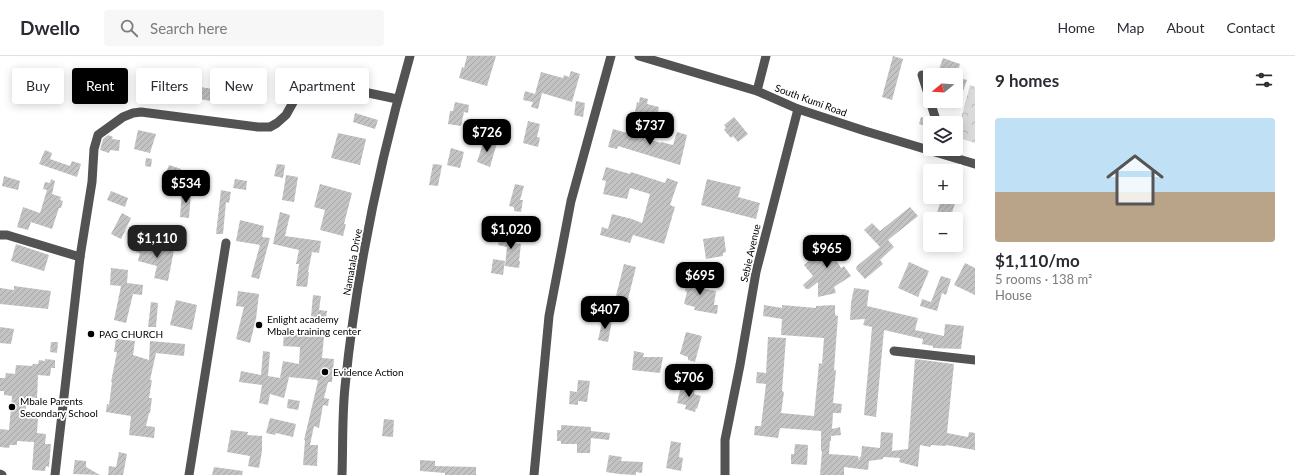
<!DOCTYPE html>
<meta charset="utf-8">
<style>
:root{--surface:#fff;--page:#f7f7f7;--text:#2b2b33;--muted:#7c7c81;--line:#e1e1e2;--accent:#000}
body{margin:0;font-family:Lato,sans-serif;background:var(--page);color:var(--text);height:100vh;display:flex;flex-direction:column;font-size:15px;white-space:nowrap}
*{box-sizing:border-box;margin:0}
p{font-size:13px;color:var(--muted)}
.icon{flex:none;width:22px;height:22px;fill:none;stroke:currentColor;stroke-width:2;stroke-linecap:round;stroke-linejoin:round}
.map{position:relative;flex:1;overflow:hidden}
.side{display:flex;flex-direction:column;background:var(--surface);width:320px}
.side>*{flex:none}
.banner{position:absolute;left:12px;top:12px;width:380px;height:36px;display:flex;gap:8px}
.needle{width:26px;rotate:252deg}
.controls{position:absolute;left:923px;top:12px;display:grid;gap:8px}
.controls a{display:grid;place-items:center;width:40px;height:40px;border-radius:4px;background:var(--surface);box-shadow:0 2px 10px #0003;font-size:20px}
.price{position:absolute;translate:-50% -34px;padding:0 9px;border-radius:8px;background:var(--accent);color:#fff;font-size:13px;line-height:26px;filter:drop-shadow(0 1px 2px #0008)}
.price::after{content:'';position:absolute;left:50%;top:24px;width:12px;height:9px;margin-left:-6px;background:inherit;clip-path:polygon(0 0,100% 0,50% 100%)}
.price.current{background:#222;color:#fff}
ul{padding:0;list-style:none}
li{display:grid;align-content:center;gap:8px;height:212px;padding:0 20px}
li+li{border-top:1px solid var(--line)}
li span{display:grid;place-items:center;height:124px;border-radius:4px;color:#555}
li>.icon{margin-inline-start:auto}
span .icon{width:72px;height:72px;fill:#fffc;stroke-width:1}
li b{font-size:17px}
h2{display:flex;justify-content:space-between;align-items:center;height:48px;padding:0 20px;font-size:17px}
.tag{padding:0 14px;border-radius:4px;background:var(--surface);box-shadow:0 2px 10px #0003;font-size:14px;line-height:36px}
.tag.current{background:var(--accent);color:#fff}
header{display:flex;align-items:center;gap:24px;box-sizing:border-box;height:56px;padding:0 20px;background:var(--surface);border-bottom:1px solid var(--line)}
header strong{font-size:19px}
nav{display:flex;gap:22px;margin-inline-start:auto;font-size:14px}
.search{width:280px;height:36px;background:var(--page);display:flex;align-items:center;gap:10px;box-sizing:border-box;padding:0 14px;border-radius:4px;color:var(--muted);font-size:15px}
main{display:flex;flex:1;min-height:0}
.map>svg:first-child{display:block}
.forest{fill:url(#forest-crowns)}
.building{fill:url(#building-hatch)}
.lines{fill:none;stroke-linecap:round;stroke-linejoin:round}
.minor{stroke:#535353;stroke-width:9}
.poi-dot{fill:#000;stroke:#fff;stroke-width:1.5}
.labels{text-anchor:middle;stroke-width:3.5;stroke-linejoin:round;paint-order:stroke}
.street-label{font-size:10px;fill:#000;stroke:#fff}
.poi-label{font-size:10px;fill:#000;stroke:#fff;text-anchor:start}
</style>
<header>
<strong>Dwello</strong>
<div class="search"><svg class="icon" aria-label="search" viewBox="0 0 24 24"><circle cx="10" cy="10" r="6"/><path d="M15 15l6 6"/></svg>Search here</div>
<nav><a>Home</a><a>Map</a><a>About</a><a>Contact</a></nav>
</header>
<main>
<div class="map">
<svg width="975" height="419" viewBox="0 0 975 419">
<defs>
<pattern id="forest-crowns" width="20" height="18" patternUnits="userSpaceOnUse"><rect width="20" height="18" fill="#dadada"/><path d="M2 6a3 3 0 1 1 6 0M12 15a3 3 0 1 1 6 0" fill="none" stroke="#b9b9b9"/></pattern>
<pattern id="building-hatch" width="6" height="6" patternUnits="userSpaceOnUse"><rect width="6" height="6" fill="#c3c3c3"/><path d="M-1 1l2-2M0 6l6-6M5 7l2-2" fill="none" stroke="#a6a6a6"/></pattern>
</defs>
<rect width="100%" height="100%" fill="#fff"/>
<path class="forest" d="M970,29L975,31V87L956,81Z"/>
<g class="building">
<path d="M467,0H496L487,30L459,22L462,11L464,12Z"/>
<path d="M893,0L903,3L892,44L882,41Z"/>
<path d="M943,2L960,8L957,19H937Z"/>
<path d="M175,12L200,16L199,29H200V31L219,34L217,46L182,40L186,20L174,18Z"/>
<path d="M571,15L580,18L572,46L542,37L538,53L531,51L533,46L523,44L525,35L535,38L541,16L563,22L564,19L569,21Z"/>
<path d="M162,21L172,22L170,35L144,34L145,24H161Z"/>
<path d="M956,21L967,24L963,35L956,32Z"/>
<path d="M640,41L648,43L647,48L659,51L657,61L649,60L648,64L640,62L641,57L635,56L637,46L639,47Z"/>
<path d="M576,45L585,47L583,61L574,59Z"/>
<path d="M455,46L469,49L468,57L464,56L461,70L448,68L450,55H453Z"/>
<path d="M355,57L378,64L375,73L353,66Z"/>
<path d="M734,61L748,78L738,86L733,80L731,82L724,74L726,72L724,69Z"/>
<path d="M921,61L930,64L931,67L929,71L919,68Z"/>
<path d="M528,65L540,68L537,81L540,82L538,91L523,87Z"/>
<path d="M613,73L661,87V86L673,89L677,76L687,79L680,109L618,90L617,93L608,91Z"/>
<path d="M138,74L156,78L150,97L134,93Z"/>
<path d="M338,77L366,83L360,109L331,102Z"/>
<path d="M108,79L113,81L112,83L120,84L119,95L110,94L109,97L100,94L103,83Z"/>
<path d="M484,84L497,87L490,111L477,106Z"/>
<path d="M451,92L464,96L460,112L447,109Z"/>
<path d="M45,94L52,97L50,103L70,110L72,105L81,108L77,121L39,108Z"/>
<path d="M146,102L152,103L151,111L145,110Z"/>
<path d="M277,108L285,109L283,122L274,120Z"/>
<path d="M433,108L442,109L438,130L429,129Z"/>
<path d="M169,109L181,113L178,121L166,117Z"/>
<path d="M606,111L630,118L631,116L665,127L667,122L678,126L670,149L675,151L664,188L633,179L630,187L600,179L602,171L608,173L612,158L632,163L642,167L650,138L630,132L627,143L603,138L606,125L602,124Z"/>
<path d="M286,119L298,121L294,146L282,144Z"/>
<path d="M4,120L20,125L18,134L2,130Z"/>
<path d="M51,123L55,125L52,138L61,141L60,144L63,145L61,152H59L52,173L31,166L28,174L17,171L23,151L40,157L47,134L43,133L45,126L50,127Z"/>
<path d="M235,123L247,125L246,134L233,132Z"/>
<path d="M707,123L741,131L738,141L760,147L756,163L701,149Z"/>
<path d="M320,128L352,137L344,168H346L343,180L320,174L325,154L314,151Z"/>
<path d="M515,128L524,130L520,144H523L521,156L514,155V151L509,150Z"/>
<path d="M182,134H191L189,162L180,161Z"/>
<path d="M221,134L231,136L229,147L226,146L223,178H216Z"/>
<path d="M111,135L128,142L125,151L107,144Z"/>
<path d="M942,141H957L950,163H935Z"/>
<path d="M910,151L918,160L888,184L894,191L880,204L883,208L865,223L856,213L857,210L880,191L864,174L872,167L880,175Z"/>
<path d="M280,156L290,159L285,180L321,185L319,197L312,196L308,216H309L307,231L296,230L299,208H296L299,194L273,188Z"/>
<path d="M122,157L131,162L121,183L111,178Z"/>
<path d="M240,164L264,170L262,181L270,182L259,223L251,221L260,189L236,185Z"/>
<path d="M500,177L513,179L512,187L521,188L519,205H520L519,212L505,210L507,191L498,189Z"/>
<path d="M843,178L849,186L833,199L841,212L844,210L851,220L834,231L836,237L818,241V226L809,233H806L803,229L813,220L804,209L820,196L817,192L823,189L825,192Z"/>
<path d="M724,180L726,196L723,197V200L706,203L703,183Z"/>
<path d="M138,187L174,194L168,225L154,222L157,210L138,205L140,197L136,196Z"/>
<path d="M16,188L49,199L44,215L11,205Z"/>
<path d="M493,203L505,205L503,219L491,217Z"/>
<path d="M909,206L929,215L918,241L898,232Z"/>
<path d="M965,207L975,212V239L954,229Z"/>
<path d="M624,208L636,211L628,243L616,240Z"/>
<path d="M111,212L128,214L127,227L143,229L142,239L133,238L126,267L114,264L121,230L110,229Z"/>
<path d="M689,215L697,217L694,231L716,235L714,249H718L717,258L694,254L695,251L684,248L687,236L685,235Z"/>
<path d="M941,220L951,223L946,239L942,237L937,255L920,250L922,243L931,246Z"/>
<path d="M14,230L51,235L48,253L0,248V232L14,234Z"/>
<path d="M854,232L869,234L867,250L918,262L915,274L944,280L945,268L964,270L961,293L933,292V290L922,288L923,283L884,274L876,361L864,359L872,271L863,269L865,263L850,264L851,247Z"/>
<path d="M238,235L259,238L256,263L250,287L236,283L244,251L236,250Z"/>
<path d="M313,239L321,240L319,254L327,255L326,263L311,261Z"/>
<path d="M176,244L197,249L192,274L170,269Z"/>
<path d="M151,246L158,247L156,271H148Z"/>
<path d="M764,249L782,252V249L816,252V250L835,249V259L838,260L834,314H836L833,347L842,348L841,357H833L832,373L840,371L841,379L831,380V385H830L829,398L858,400L859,405L860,400L861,401L862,390L880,392L881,376L893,377L892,395L908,393L915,303L954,308L947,377L968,381L969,376L975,377V394L946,389V390L931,389L930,391L920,389L918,411L899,406L900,402L883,401V403L869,405L868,414L844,411V419H820L822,395H821V375L780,372L778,382L754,379L755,370H761L766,328L756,327L757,316L766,317L768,281L786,282L782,335L784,336L781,357L814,360L819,307L822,308L824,282L781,279L782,263L763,260Z"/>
<path d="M603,262L612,264L608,286L598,284Z"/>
<path d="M0,271L14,273L11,288L0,287Z"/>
<path d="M284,276L324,280L322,302L334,303L332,326H328L324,342L329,343L328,350L323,349L319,372L314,370L310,389H318L317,410L303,409L305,384H304L318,325L317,324L289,321L284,342L270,338L268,349L259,347L262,329L239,326L241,315L261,319L263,295L270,296L268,320L280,322L283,305L299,308L300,291L283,290Z"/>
<path d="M686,276L702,280L695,306L688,304V301L680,298Z"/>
<path d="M116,283L135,285L133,299L149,304L150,285L185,288L184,300L156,297L150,324H152L149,342H152L150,357H149L146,370L155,371L154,382L129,379L131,360L106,356L107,348L109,349L112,326H111L117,296H114Z"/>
<path d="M51,286H58L57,297L50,296Z"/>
<path d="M634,295L644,297L643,301H663L660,317L632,314Z"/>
<path d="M45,303L55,304V312H51L50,320L38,319L37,342L27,341L25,361L38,362L37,377L46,378L45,388H51L49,411L46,410L45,415L32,414L34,386L17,385V389H10L9,392L0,391V373L9,374L12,340L4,339V335H0V322H5L6,317L15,318L16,309L32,310L33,308H38L39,304L45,305Z"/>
<path d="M578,324L590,325L587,346L578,345V349L569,348L570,335L577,336Z"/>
<path d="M688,327L696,330L694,338L701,340L697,353L696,352L695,356L685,353L686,349L677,347L681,330L687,332Z"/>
<path d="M288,343L300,345L298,354L287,352Z"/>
<path d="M270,362L296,368L293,381L276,377L275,379L266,377Z"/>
<path d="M384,363L394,364L393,381L382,380Z"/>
<path d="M561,369L591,371V375L610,377L609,384L591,382L590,397H577V388H561V385H557V374H561Z"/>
<path d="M231,374L248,376L247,379L262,380V395L259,412L248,410L250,400L227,396Z"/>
<path d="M671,385L681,387L679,401L683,402L681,415L666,412Z"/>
<path d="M795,388L808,389L807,409L791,408V398H794Z"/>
<path d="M119,396L127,398L123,419H108L109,410L116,411Z"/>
<path d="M609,399L622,401L621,405L643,406L642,417L636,416V419L619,418L606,416Z"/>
<path d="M75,404L86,405V411L100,419L73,418Z"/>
<path d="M420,404L435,405V410L476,411V419H445V417L420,415Z"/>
<path d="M214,411L243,415L242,419H212Z"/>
</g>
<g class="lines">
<g class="minor">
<path d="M639,0L757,35L798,53L865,75L975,108"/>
<path d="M922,19L930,44"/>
<path d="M757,35L766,0"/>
<path d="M930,45L937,67"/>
<path d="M0,179H7L80,201"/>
<path d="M894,295L975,304"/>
<path d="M0,418L2,419"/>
<path d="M55,419L80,201L92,126L94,93L98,79L123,61L133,57L141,56L258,71H270L277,67L286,59L300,34L306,28L321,27L397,43"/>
<path d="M189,419L226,187"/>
<path d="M342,419C343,390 342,360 345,331C356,219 379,108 410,0"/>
<path d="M534,419L549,260L571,145L611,0"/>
<path d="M725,419V384L740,309L756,216L798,53"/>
</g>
</g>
<g class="poi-dot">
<circle cx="259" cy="269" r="4"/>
<circle cx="91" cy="278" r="4"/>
<circle cx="325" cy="316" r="4"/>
<circle cx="12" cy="351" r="4"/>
</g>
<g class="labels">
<g class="street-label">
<text transform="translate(811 44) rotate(20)" y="4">South Kumi Road</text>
<text transform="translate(750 197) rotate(-77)" y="4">Sebie Avenue</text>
<text transform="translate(352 206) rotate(-80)" y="4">Namatala Drive</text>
</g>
<g class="poi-label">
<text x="267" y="267">Enlight academy<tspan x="267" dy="12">Mbale training center</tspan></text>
<text x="99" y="282">PAG CHURCH</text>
<text x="333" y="320">Evidence Action</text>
<text x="20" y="349">Mbale Parents<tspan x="20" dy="12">Secondary School</tspan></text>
</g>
</g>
</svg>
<div class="controls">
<a><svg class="needle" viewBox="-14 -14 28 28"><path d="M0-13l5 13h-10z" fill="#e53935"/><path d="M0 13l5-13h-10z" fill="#7c7c81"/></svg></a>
<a><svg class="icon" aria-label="layers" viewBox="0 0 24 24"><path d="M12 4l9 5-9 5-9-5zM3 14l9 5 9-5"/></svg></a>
<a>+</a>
<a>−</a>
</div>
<b class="price" style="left:650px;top:90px">$737</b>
<b class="price" style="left:487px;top:97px">$726</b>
<b class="price" style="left:186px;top:148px">$534</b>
<b class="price" style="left:511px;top:194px">$1,020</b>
<b class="price current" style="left:157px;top:203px">$1,110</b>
<b class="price" style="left:827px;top:213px">$965</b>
<b class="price" style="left:700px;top:240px">$695</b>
<b class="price" style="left:605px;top:274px">$407</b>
<b class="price" style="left:689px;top:342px">$706</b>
<div class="banner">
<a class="tag">Buy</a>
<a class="tag current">Rent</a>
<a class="tag">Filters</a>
<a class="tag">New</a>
<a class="tag">Apartment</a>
</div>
</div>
<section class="side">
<h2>9 homes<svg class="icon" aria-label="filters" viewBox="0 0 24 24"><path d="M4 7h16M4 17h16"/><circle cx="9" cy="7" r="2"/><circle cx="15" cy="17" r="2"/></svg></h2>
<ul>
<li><span style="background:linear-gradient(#bfe0f5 60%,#b9a48a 0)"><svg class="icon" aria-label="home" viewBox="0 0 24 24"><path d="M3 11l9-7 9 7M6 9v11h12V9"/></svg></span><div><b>$1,110/mo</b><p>5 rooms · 138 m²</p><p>House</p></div></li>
</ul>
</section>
</main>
